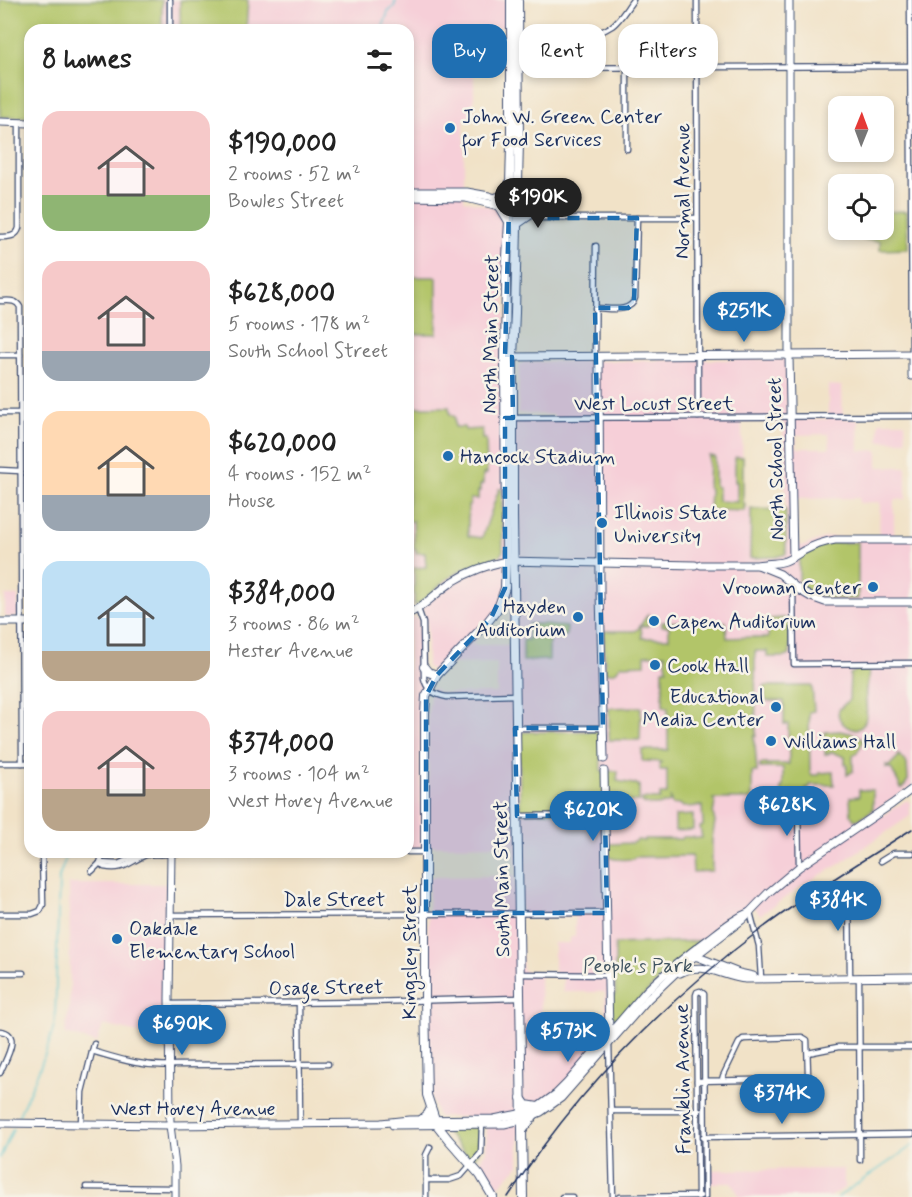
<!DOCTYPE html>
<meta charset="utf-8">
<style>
:root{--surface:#fff;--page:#f2f2f2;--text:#222;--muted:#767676;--accent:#1f6fb2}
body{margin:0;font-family:Mynerve,sans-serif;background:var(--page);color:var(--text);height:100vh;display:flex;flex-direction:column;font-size:22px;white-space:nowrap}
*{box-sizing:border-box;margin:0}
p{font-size:20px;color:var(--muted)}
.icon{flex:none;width:33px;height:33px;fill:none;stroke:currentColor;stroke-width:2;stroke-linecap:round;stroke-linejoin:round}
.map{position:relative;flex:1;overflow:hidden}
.details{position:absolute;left:24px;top:24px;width:390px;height:834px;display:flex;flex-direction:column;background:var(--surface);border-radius:18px;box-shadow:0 3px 9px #0003}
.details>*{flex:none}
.guide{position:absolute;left:432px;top:24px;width:390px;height:54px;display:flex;gap:12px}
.needle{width:39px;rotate:1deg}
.controls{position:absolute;left:828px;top:96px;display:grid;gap:12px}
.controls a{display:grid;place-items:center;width:66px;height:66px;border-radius:12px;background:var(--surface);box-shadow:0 3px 9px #0003;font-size:30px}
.price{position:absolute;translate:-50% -51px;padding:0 14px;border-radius:21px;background:var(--accent);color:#fff;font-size:20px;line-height:39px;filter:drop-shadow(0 2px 3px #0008)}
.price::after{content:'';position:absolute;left:50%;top:36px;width:18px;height:14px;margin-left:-9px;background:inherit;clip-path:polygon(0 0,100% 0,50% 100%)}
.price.selected{background:#222;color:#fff}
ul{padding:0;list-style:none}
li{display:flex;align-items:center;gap:18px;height:150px;padding:0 18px}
li span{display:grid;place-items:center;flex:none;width:168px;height:120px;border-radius:18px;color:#555}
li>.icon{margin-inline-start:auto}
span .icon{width:72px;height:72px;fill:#fffc;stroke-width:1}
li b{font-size:26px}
h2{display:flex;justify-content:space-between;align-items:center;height:72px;padding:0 18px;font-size:26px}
.chip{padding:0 21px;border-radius:18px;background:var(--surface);box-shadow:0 3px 9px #0003;font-size:21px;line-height:54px}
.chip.selected{background:var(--accent);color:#fff}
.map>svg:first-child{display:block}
.built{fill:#f6cfd8;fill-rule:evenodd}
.green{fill:#b2c569;stroke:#667a64;stroke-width:1.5}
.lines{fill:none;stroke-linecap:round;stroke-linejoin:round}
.stream{stroke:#5ac6d0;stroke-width:1.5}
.street-casing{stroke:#3b4a6e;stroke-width:7}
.secondary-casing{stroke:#3b4a6e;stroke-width:9}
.primary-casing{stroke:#3b4a6e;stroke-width:10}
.street{stroke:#fff;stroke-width:4.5}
.secondary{stroke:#fff;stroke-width:7}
.primary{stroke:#fff;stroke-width:8}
.rail{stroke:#1b2f5e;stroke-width:1.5}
.marked{fill:#1f6fb2;fill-opacity:0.2;stroke:#1f6fb2;stroke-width:4.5;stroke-dasharray:12 8;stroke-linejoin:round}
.poi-dot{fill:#1f6fb2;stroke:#f7f3e8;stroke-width:2}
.labels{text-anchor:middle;stroke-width:5;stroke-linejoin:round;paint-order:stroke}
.poi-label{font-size:20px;fill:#1b2f5e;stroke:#f7f3e8;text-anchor:start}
.street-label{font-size:20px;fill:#1b2f5e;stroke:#f7f3e8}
.park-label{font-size:20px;fill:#415461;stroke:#f7f3e8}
</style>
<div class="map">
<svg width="912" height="1197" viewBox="0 0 912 1197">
<rect width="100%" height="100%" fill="#f7f3e8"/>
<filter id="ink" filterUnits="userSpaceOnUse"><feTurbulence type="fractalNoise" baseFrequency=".0167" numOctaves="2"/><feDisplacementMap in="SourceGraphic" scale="12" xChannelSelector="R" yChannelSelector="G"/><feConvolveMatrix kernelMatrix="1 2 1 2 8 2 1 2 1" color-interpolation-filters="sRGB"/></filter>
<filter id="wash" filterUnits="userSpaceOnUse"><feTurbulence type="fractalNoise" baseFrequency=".008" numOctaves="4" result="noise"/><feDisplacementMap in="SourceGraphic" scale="24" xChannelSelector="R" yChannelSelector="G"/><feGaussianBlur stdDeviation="1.35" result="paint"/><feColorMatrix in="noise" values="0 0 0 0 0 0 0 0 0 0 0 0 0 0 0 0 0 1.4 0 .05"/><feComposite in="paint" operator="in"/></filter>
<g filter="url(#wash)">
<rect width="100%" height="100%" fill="#f1e2c7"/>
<g class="built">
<path d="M0,0H506V27H474V120H464V200L499,209L506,218L503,421H555L554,415L518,413L519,366L523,362L784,359L786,360L787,420L828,419V385L842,386L843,419H858L859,451L878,450V467H906V499L894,500V536L912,537V786L877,809L882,816L907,800L910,803V816L838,865L805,884L760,915L751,904L714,932L606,1033L605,992H563V977H554V943H570V938L575,936V916L522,917L514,845L429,846L428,713L430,696L433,688L439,692L446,693H497V663L443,664L435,672L427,667V624L421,601L408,608V30H30V118L0,117ZM742,422H783L786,509H746V505L743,502ZM829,434L830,448H797L796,435ZM859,498V503L880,502L879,537H829L818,540L804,546H801L798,543L796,539L795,499ZM509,586L511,645H470L492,623L503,604Z"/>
<path d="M879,422H905L906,441H879Z"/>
<path d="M5,596H18V614L16,617H5Z"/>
<path d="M414,617L419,620L420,622L421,681L423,692L420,707L421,846L418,849H408V619Z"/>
<path d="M515,876L523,970L527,972H540L541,1018H563L564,1042H600L568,1079L541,1103L519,1112V1165L494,1191L477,1165L486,1151L487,1117H438L431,1098L429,1086L428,936L429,877Z"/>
<path d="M69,884H167L166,889L165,1039L103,1025L97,1043L65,1034L69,1007L70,990Z"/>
<path d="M844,1169V1188L830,1197H740L732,1183H707V1170Z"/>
</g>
<g class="green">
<path d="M0,0H162V30H30V117H0Z"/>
<path d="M180,0H248L246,30H180Z"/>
<path d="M907,211L908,249L880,250V241L863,240L862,231L884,230V212Z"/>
<rect x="408" y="277" width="29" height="57"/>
<path d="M413,341L414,402L408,406V342Z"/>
<path d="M410,407H449L450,414L455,417V427H464L465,430L482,429V439H486L487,474H483V484L480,485V491H478V499H470V505L468,506V536L482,538L499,489H502L503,551L500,556L465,568L447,579L419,604L414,605V568L426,567L425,553H416V549H414L413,521H408V411Z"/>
<path d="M709,456L715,457V486L718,487V501L737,502V482H735V458L736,457H743V502L745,504L744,511L709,510L710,489L708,487Z"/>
<path d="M751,509L786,510V554L776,557L750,558Z"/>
<path d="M858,542V599C836,599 817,599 799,585V558L811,550L830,543Z"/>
<path d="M648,614V626H641L642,638H669V626H662V622L708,621L726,622L727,638L755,637L756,638H768L769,619L784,618L790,620V655L785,657H767V651H755L756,736H754V745H755L757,772H752V799H713L715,803L713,814L715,822L712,839V871L693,872L692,856L635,857L633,859C626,859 616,861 609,857V844L632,843L638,840L644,841V839H682L683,837H694V838H702L700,827L703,826L702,806L683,807L680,804L672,805L670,797V802C662,805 649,807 642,802V799H660V794H667V770H660L659,763L662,762L643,761L642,760V750H668V707L663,706V669H667L665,654L645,655V664L621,665C617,671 616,673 607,673L605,671L604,633L605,631H635L638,629Z"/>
<path d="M528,624H548V625L567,627L566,636L550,637L548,638L549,640V660L523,661V640H528Z"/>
<path d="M858,670H869C869,677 868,682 866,688C864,699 869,711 865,721C858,740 834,722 839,710C841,707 846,703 849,700L850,674Z"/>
<path d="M764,686H812L814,711L809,712L810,772L812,775H819V773L833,772L834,785H810L809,788L806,789V804L802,800L797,798L791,802V811H781V788L783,787V768H760V765L762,764H789L788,724H784V701H765Z"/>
<path d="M641,707L640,740H609V708Z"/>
<path d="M598,731L601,734V771H618L617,781L639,785V801L612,803V805L602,810L520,813L519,736L522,732Z"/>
<path d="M840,731L855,734L864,740L857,753L853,756V771L847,775V765L845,764V757L832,752L825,755V732Z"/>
<path d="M898,754L907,764L908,780L903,788H901L891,768H886V765L888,767L899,756Z"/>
<path d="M859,790H873V810L859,819L854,820L851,815L850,797L859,796Z"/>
<path d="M693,815V830L675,831V816Z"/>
<path d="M701,941L621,1017L617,1019L612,1017L610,996L615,995V944Z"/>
<path d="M446,1127H475L479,1129C482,1141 481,1150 473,1159H470L444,1129Z"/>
</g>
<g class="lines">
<g class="stream">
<path d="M382,30L388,12L394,7L396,0"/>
<path d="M18,1117C32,1086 47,1055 55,1022L59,877L68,852"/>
<path d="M0,1158L13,1129"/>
<path d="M838,1197L912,1146"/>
</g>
</g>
</g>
<g filter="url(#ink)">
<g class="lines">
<g class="street-casing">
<g id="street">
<path d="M170,0V30"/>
<path d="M697,0L698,417"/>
<path d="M910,0L912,354"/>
<path d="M518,37C545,37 589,42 612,26C621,19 626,9 633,0"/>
<path d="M516,68L910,66"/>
<path d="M627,149V68"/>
<path d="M525,207L554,216"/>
<path d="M518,211L541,218H697"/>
<path d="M0,237C8,237 17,237 19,228V122"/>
<path d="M0,301C8,301 16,299 20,307L22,763"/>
<path d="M595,308C608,308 631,314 635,298L637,218"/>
<path d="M0,355H20"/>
<path d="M595,357L596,246"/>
<path d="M0,413H20"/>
<path d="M513,418L912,416"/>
<path d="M0,470L20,471"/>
<path d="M793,585L794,664L912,663"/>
<path d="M418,609L423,623L424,678C426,690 435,695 447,697L515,695"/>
<path d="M516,728H603"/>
<path d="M0,763H30"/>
<path d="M798,806L799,867"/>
<path d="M517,816L605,815"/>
<path d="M408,852H425"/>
<path d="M171,853L313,852"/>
<path d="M881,861L894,853H912"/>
<path d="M100,863L104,867C125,871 128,862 146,855C154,853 163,856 171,853L169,852"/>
<path d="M100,863L118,864L145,852"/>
<path d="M92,871L100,863L103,852"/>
<path d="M849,886L850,977"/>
<path d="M750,912L759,946L761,978"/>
<path d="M0,914H32L40,911L43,905L42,852"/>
<path d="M170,915L607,913"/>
<path d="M0,973H23"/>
<path d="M519,974L608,975"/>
<path d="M859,977L860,1160"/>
<path d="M299,1003L300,1124"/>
<path d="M169,1004L368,1002L519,998"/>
<path d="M0,1031C23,1033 5,1060 0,1073"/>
<path d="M609,1042L613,1197"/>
<path d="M92,1051C119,1059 146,1068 175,1065L328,1064"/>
<path d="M808,1053L838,1047H912"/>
<path d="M697,1081L804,1079H806L808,1074L807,1040L802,1037L743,1039L739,1043L723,1076L722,1080"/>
<path d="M612,1111H699"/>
<path d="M81,1124L82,1092L94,1044"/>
<path d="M703,1137L912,1134"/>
<path d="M426,1180H449L461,1176L481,1153L482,1122"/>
<path d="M86,1187L175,1188"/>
<path d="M426,1197V1155L430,1147"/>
<path d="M562,1197H572"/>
<path d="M620,1197L700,1196"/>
<path d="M698,1197L696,995L697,992L700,991L704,994L705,1197"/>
</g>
</g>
<g class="secondary-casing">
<g id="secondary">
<path d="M789,0V356L793,557"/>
<path d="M0,122L30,123"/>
<path d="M408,192H467L489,196L512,203"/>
<path d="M408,197L466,198L503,207"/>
<path d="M912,354V376"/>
<path d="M510,357L912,354"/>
<path d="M599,357L600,593L604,759"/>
<path d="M701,565H758L780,574L799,590L811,597L825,602H912"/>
<path d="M758,565C766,563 774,564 782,562C790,560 796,555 803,551C814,545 823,542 835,540H912"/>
<path d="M408,614C426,606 437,591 454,581C470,571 487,565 506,561L695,565"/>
<path d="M0,622H30"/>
<path d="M604,771L609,1037"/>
<path d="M171,852L169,998L170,1125L175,1166V1197"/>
<path d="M692,956L698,957L739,973L753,976"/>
<path d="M680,973C703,960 722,977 746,979L912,977"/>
<path d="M0,1123L170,1125L381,1123L409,1120L494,1119L524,1113L538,1107L556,1094L567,1083L647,990C667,971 688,954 710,938C723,928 735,918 750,912"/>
<path d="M393,1125L504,1124L522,1120L541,1112L561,1098L648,999L686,963L742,920L768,893L799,867L892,804L912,789"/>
</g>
</g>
<g class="primary-casing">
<g id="primary">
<path d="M518,0L519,141L515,313L513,357V516L523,1197"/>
<path d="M518,195L527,208"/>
<path d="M495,198L504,195L510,188"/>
<path d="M499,205L508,220"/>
<path d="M517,224L530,215"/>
<path d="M424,667L428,672L437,675"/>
<path d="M521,1098L526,1105L538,1107"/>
<path d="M421,1120L428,1114L431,1108"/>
<path d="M523,1130L534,1115"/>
<path d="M493,1197L480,1175L448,1139L437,1125L427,1095L425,1000V714L426,696L437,675L485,625L496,611L500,603L505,588L506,561L505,357L506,275L509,221L511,146V0"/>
</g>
</g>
<use href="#street" class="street"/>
<use href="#secondary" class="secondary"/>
<use href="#primary" class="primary"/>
<path class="rail" d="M508,1197C575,1093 662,1004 760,930C809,893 861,862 912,829"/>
</g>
</g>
<path class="marked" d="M509,208L541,218H637L634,303L628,308H595L603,728H515L517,816L605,815L607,913H426V696L437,675L491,618L505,588V418H513L512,357H505Z"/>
<g class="poi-dot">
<circle cx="450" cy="128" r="6"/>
<circle cx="448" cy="456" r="6"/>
<circle cx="602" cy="523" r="6"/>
<circle cx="873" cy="587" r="6"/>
<circle cx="578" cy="617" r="6"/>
<circle cx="654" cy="621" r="6"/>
<circle cx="655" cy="665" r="6"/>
<circle cx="776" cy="707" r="6"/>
<circle cx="771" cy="741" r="6"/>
<circle cx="117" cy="939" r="6"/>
</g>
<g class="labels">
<g class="poi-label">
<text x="462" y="123">John W. Green Center<tspan x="462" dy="23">for Food Services</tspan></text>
<text x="460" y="463">Hancock Stadium</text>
<text x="614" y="519">Illinois State<tspan x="614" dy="23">University</tspan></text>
<text x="861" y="594" text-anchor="end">Vrooman Center</text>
<text x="566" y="613" text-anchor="end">Hayden<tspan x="566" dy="23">Auditorium</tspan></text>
<text x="666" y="628">Capen Auditorium</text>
<text x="667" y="672">Cook Hall</text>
<text x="764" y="703" text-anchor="end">Educational<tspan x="764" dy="23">Media Center</tspan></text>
<text x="783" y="748">Williams Hall</text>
<text x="129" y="935">Oakdale<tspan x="129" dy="23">Elementary School</tspan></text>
</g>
<g class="street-label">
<text transform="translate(682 191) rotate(-90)" y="7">Normal Avenue</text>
<text transform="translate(490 334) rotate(-89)" y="7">North Main Street</text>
<text x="654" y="410">West Locust Street</text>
<text transform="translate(775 459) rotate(-91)" y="7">North School Street</text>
<text transform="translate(501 879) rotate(-91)" y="7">South Main Street</text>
<text x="334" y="906">Dale Street</text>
<text transform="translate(409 952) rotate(-90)" y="7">Kingsley Street</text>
<text transform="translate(326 987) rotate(-1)" y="7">Osage Street</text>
<text transform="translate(682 1079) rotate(-91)" y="7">Franklin Avenue</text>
<text x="193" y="1115">West Hovey Avenue</text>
</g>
<g class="park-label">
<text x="638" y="972">People's Park</text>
</g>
</g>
</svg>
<div class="controls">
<a><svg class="needle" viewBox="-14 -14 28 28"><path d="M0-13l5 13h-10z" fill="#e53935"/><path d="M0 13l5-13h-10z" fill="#767676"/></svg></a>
<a><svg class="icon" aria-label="locate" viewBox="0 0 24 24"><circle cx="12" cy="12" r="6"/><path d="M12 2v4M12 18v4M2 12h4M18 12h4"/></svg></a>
</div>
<b class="price selected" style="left:538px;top:229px">$190K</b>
<b class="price" style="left:744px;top:343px">$251K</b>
<b class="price" style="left:787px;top:837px">$628K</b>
<b class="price" style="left:593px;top:842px">$620K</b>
<b class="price" style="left:838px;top:932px">$384K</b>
<b class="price" style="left:182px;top:1056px">$690K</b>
<b class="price" style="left:568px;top:1063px">$573K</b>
<b class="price" style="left:782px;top:1125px">$374K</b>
<div class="guide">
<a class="chip selected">Buy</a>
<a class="chip">Rent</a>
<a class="chip">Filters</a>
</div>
<section class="details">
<h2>8 homes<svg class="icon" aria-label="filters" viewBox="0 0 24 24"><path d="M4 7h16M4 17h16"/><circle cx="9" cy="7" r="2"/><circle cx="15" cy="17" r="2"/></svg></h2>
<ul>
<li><span style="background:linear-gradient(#f6c9c9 70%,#8fb573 0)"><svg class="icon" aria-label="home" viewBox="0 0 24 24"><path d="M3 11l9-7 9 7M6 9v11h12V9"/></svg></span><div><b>$190,000</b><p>2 rooms · 52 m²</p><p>Bowles Street</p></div></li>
<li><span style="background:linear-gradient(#f6c9c9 75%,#9aa5b1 0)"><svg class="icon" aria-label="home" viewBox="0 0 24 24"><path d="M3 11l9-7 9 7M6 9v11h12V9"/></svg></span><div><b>$628,000</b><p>5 rooms · 178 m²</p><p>South School Street</p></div></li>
<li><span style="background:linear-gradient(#ffd9b3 70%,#9aa5b1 0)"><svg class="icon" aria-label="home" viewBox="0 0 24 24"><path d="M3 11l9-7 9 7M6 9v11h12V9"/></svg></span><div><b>$620,000</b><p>4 rooms · 152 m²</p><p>House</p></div></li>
<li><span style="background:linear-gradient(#bfe0f5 75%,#b9a48a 0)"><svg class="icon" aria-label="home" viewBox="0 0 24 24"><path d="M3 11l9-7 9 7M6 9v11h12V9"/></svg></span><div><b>$384,000</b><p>3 rooms · 86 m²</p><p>Hester Avenue</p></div></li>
<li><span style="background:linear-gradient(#f6c9c9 65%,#b9a48a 0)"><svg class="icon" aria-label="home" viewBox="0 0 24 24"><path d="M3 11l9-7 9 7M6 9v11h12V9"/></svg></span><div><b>$374,000</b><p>3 rooms · 104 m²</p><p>West Hovey Avenue</p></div></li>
</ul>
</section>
</div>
